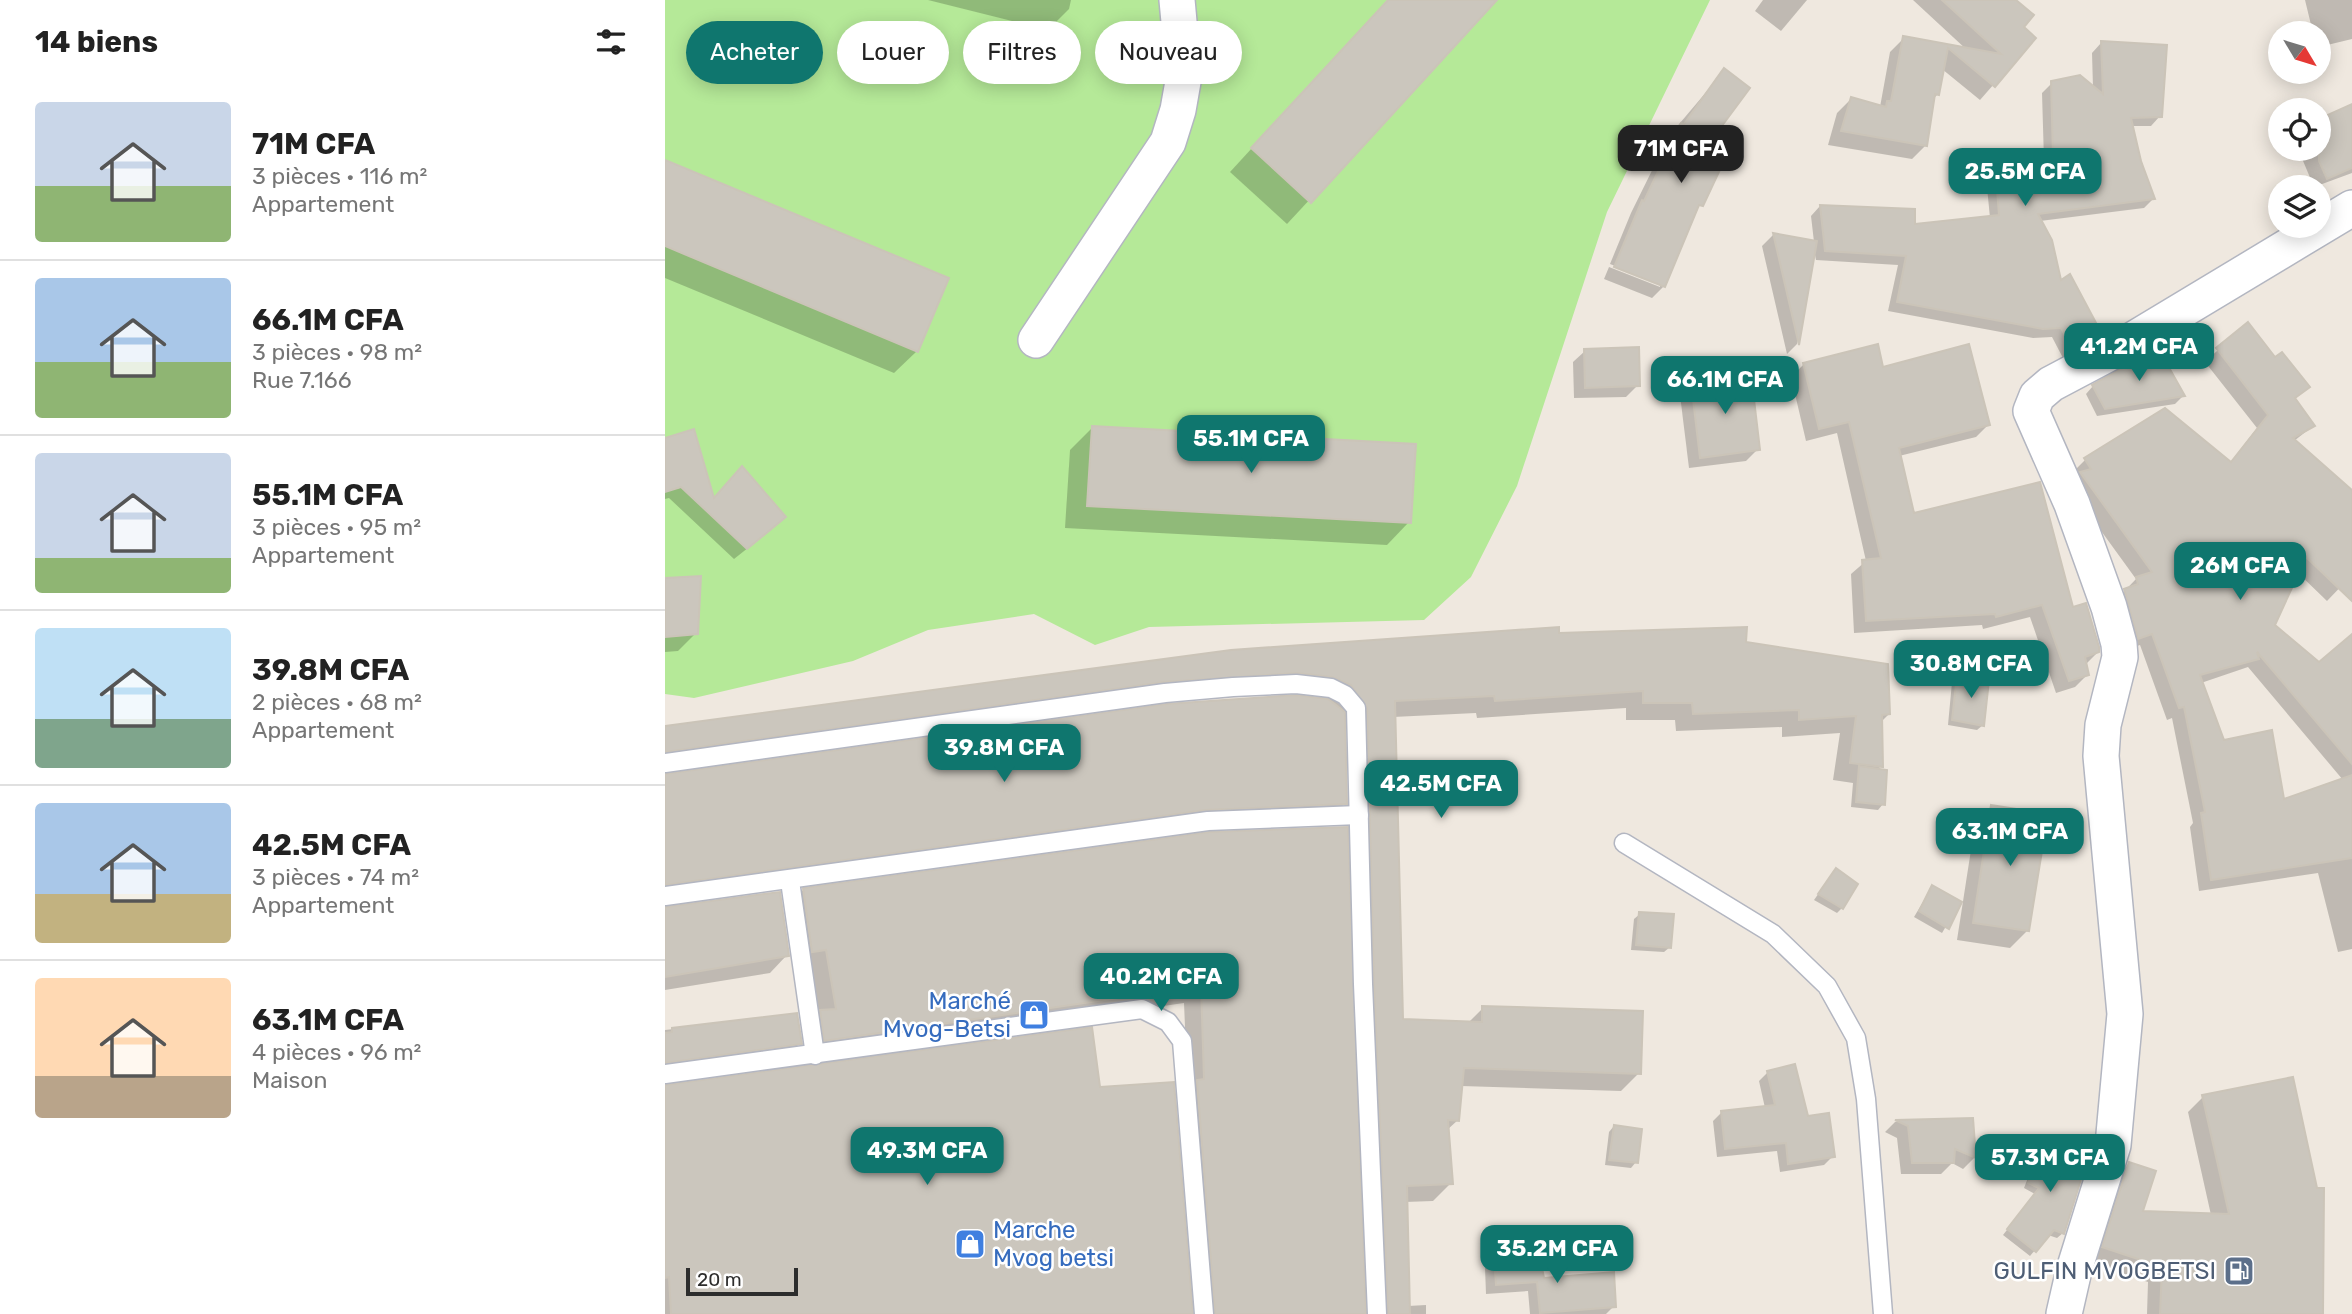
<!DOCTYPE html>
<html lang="fr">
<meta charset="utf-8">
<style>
:root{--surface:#fff;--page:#f6f6f6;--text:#222;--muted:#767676;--line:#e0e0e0;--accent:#0f766e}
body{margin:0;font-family:Rubik,sans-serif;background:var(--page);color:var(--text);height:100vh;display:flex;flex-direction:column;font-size:26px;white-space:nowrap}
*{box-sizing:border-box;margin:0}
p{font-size:23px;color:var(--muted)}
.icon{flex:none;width:38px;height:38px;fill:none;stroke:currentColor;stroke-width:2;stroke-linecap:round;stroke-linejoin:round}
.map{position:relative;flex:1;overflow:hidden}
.panel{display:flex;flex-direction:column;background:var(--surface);width:665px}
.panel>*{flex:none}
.banner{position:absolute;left:21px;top:21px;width:665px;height:63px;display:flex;gap:14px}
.needle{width:46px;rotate:128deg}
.tools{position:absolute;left:1603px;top:21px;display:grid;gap:14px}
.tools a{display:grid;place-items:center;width:63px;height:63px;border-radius:50%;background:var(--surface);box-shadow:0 4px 18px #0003;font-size:35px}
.scale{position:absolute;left:21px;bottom:18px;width:112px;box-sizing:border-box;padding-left:7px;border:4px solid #2d2d2d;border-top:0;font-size:19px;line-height:24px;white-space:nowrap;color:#2d2d2d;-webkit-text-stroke:5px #fff;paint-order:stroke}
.price{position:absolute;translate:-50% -60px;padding:0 16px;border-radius:14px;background:var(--accent);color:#fff;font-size:23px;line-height:46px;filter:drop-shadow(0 2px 4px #0008)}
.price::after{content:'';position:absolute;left:50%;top:42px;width:21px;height:16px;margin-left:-10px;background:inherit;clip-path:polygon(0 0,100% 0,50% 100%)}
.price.current{background:#222;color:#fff}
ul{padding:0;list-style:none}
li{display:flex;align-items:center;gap:21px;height:175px;padding:0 35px}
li+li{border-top:2px solid var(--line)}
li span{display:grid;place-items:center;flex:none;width:196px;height:140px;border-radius:7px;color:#555}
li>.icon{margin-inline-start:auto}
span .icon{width:84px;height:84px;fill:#fffc;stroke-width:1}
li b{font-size:30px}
h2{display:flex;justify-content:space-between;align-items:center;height:84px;padding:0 35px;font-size:30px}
.tag{padding:0 24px;border-radius:32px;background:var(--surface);box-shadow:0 4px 18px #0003;font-size:24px;line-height:63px}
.tag.current{background:var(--accent);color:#fff}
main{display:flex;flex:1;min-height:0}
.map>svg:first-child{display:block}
.green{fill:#b5e998}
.shadow{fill:#0003;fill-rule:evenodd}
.building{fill:#cbc6bd;stroke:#cbc4b8;stroke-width:2}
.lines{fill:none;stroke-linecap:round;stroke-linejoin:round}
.service-casing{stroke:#b3b6c1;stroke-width:21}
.minor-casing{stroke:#b3b6c1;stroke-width:38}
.service{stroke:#fff;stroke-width:18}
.minor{stroke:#fff;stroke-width:35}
.labels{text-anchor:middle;stroke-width:5;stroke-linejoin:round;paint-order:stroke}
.shop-label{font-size:24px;fill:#366cbe;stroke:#fff;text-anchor:end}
.service-label{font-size:24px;fill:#4e5e75;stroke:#fff;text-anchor:end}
</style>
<main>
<section class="panel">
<h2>14 biens<svg class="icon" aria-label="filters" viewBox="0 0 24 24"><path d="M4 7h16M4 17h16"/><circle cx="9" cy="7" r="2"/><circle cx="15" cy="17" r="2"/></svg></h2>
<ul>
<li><span style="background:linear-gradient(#c9d6e8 60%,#8fb573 0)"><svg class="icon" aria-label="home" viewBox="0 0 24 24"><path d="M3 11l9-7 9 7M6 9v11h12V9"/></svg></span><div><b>71M CFA</b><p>3 pièces · 116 m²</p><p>Appartement</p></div></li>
<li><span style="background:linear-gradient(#a9c7e8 60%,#8fb573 0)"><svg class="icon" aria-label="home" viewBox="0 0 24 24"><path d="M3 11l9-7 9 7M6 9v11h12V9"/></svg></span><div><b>66.1M CFA</b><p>3 pièces · 98 m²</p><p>Rue 7.166</p></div></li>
<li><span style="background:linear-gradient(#c9d6e8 75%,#8fb573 0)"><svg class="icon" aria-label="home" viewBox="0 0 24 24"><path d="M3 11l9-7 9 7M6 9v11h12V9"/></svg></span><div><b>55.1M CFA</b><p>3 pièces · 95 m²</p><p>Appartement</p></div></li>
<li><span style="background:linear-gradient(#bfe0f5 65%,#7fa58c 0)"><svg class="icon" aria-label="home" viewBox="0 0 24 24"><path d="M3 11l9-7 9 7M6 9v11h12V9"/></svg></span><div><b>39.8M CFA</b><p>2 pièces · 68 m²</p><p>Appartement</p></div></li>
<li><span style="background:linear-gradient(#a9c7e8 65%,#c2b280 0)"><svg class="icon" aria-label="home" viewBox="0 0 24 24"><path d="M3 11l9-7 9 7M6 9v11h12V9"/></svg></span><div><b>42.5M CFA</b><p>3 pièces · 74 m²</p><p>Appartement</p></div></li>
<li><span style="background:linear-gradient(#ffd9b3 70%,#b9a48a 0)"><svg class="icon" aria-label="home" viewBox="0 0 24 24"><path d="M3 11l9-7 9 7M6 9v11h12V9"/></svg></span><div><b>63.1M CFA</b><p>4 pièces · 96 m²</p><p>Maison</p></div></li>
</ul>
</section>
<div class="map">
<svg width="1687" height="1314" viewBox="0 0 1687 1314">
<rect width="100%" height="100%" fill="#efe8df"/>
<path class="green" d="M0,0H1045L942,212L852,486L806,577L759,620L484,627L430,645L369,614L263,630L188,661L29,698L0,694Z"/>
<g class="shadow">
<path d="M263,0H406L404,9L383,30Z"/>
<path d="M723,0H830L622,224L565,172Z"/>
<path d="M1098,0H1142L1116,31L1090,11Z"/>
<path d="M1248,0H1349L1364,44L1315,100L1277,69L1273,94L1268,99L1261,145L1247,159L1163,145L1172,113L1186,99L1215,107L1225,52L1239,38L1302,50Z"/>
<path d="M1640,0H1687V39L1654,47V33H1648Z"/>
<path d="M1436,43L1495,116L1486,126H1466L1488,199L1479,208L1375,221L1395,282L1435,334L1426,343L1398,358L1387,337L1368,338L1223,311L1233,265L1151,260L1149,250L1132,344L1122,354L1097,246L1108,235L1149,242L1146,216L1155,206L1248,226L1325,218L1322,187L1332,177L1362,175L1371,162L1379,161L1377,93L1387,83L1428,88L1427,53Z"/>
<path d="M1059,71L1045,139L1039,201L1030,210L999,286L987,298L939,279L944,267L995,287V283L945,264L966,213L1004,136Z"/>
<path d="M1687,106V173L1649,187L1633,149H1654V120Z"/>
<path d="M0,162L252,351L229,373L0,278Z"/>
<path d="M1553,350L1609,359L1642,387L1629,400L1648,426L1629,441L1687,492V575L1662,601L1632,572L1608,625L1654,664L1687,636V949L1673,952L1653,873L1534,891L1525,827L1528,823L1507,718L1502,720L1475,645L1461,650L1448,603L1471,579L1405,488L1408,472L1420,460L1500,410L1565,463L1592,428L1540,362ZM1583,667L1678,780L1618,801L1558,742L1536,683Z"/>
<path d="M920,351L973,385L961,397L909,398L908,362Z"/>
<path d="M1139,364L1217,370L1323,425L1311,437L1234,456L1248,515L1407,610L1433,652L1420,665L1422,675L1410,687L1391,693L1365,617L1318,629L1317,625L1189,633L1186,574L1201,561L1172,433L1141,441L1126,377Z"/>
<path d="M1026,384L1093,449L1081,461L1024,468L1015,395Z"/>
<path d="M1428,386L1518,396L1510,404L1432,416L1421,394Z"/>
<path d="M427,428L744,522L722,545L400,528L405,450Z"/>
<path d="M0,439L48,500L108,528L69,559L4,498L0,499Z"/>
<path d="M0,580L31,633L13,651L0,652Z"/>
<path d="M892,629L893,635L1080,644L1224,714L1216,722V766L1212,770L1218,804L1213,810L1186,807L1188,783L1168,780L1175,733L1117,737V727L1011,731L1010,720H961V708L812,718L811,713L728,717L736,1021L802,1024L818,1008L974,1073L956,1091L796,1086L793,1120L782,1130L786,1183L768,1201L740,1202L743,1306L761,1305V1314H705L685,726L678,715L680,803L663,821L523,827L0,899V776L663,701L652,695L612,690L479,699L0,766V728L566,651Z"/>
<path d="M1293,677L1318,725L1312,730L1283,725L1287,682Z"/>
<path d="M1327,807L1362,931L1345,948L1292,940L1310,824Z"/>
<path d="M544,834L699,1314H532L519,1003L142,1058L121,908L138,890Z"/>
<path d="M1166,876L1177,908L1172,913L1149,900Z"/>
<path d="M1267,887L1295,903L1277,933L1249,917Z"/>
<path d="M0,909L122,955L105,973L0,990Z"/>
<path d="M975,914L1005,947L999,952L966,950L969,919Z"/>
<path d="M131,1015L135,1043L117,1061L0,1077V1030Z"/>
<path d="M1103,1072L1168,1156L1159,1165L1115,1172L1112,1151L1052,1157L1048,1121L1057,1112L1100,1108L1094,1081Z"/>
<path d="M0,1087L434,1089L526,1314H0Z"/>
<path d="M1538,1097L1657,1314H1482L1483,1282L1423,1262L1449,1179L1464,1164L1476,1213L1546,1215L1523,1112Z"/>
<path d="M1307,1120L1309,1158L1298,1169L1287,1163L1276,1174H1236L1232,1138L1220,1132L1230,1122Z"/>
<path d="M949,1126L971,1162L966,1168L940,1165L944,1132Z"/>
<path d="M1380,1141L1398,1233L1392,1238L1383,1235L1365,1256L1338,1235L1370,1194L1359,1188L1375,1147Z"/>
<path d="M830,1257L877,1279L949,1306L941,1314H865L863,1291L821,1294L820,1268Z"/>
</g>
<g class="building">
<path d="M723,0H832L646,203L586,148Z"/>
<path d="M1277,0H1351L1369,15L1359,27L1371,38L1330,87L1283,48L1274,95L1270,94L1262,146L1176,131L1186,97L1221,107L1222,101H1226L1238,36L1336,54Z"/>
<path d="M1436,41L1502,45L1497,117L1466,118L1476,161L1490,199L1373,214L1387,240L1396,280L1405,274L1437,334L1408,350L1396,328L1378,329L1232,302L1241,256L1160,251L1155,205L1250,209V224L1334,215L1331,176L1371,172L1370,160L1388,158L1386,81L1415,75L1438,94Z"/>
<path d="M1059,68L1085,88L1048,138L1066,146L1038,206L1034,205L1000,287L949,267L977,200L979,201L1016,123L1019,124Z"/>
<path d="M1687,104V168L1662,179L1654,161V119Z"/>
<path d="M0,160L284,278L253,352L0,246Z"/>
<path d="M1108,233L1152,241L1134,345Z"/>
<path d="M1583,322L1610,357L1617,352L1645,387L1630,398L1650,426L1628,438L1687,490V601L1641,557L1610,625L1654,662L1687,634V764L1592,652L1594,659L1535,675L1559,740L1607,730L1619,799L1687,775V858L1546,880L1536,813L1540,812L1519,707L1514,708L1487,634L1473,639L1459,589L1473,584L1471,577L1487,572L1415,472L1426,469L1419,458L1500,408L1566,462L1603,415L1551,348Z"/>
<path d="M1213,344L1218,367L1304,344L1325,425L1234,448L1249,513L1375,482L1408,607L1421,603L1434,647V652L1420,657L1424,675L1404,681L1377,605L1331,617L1330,614L1201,621L1197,560L1216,558L1184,422L1154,429L1138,363Z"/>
<path d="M974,347L975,386L920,388L919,349Z"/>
<path d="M1493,348L1520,396L1440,409L1427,385Z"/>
<path d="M1086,374L1095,450L1035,458L1026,382Z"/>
<path d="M427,426L751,444L746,523L422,506Z"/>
<path d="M29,429L49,498L77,466L121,517L82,549L16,487L0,492V438Z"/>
<path d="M36,576L33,634L0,637V578Z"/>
<path d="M894,627V633L1082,627L1081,642L1223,664L1225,714L1217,715L1218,767L1185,763L1191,716L1134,720V710L1028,714L1027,703H978V691L830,701L829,696L730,701L738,1019L817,1022V1006L978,1011L976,1074L799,1068L794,1121L783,1120L788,1184L742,1186L745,1314H723L709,984L702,708L686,685L667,677L631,673L499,682L0,752V726L566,650Z"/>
<path d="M1292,675L1324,680L1319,726L1287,720Z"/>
<path d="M631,695L663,699L680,712L682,804L541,810L0,885V774L501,704Z"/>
<path d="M1194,766L1222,770L1220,805L1191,802Z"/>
<path d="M1326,805L1383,814L1364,931L1308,923Z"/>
<path d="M683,827L701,1314H550L532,1080L539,1079L536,986L159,1041L155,1010L171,1009L161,950L147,952L138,888L544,832Z"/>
<path d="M1171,868L1193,884L1178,909L1153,894Z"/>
<path d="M1267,885L1297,902L1284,929L1254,911Z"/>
<path d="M115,892L124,956L0,977V907Z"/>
<path d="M974,912L1009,914L1006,948L971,945Z"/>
<path d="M132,1013L137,1044L0,1063V1033L7,1032V1028Z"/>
<path d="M427,1027L435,1087L509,1082L528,1314H6L4,1277L0,1278V1085Z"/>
<path d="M1130,1064L1143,1116L1164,1113L1170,1157L1123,1164L1121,1143L1060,1149L1056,1111L1110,1105L1102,1071Z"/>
<path d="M1628,1077L1652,1188H1659L1658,1314H1495L1497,1267L1437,1247L1464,1162L1491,1171L1478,1211L1564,1214L1537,1095Z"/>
<path d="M1308,1118L1311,1158L1290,1149L1289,1163H1247L1243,1126L1230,1120Z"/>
<path d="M949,1125L977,1129L973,1163L944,1160Z"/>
<path d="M1380,1139L1424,1154L1399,1234L1389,1230L1371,1252L1342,1229L1374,1188L1363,1183Z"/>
<path d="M874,1253L879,1278L949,1272L951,1307L875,1313L872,1282L831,1285L829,1256Z"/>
</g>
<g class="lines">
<g class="service-casing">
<g id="service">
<path d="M0,763L500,693L568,687L631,684L666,688L680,695L691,708L698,984L712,1314"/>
<path d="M959,843L1108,934L1162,986L1191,1038L1201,1099L1218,1314"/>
<path d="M125,881L150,1055"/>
<path d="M0,896L543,821L694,815"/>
<path d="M0,1074L477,1009L503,1022L517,1041L539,1314"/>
</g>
</g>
<g class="minor-casing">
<g id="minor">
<path d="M371,340L503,142L513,110L519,76L512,0"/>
<path d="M1399,1314L1409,1270L1448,1145L1460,1014L1436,756L1438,725L1455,657L1454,644L1444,607L1407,504L1366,411L1372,396L1386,384L1456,347L1687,208"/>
</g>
</g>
<use href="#service" class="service"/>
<use href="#minor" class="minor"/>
</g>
<defs>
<g id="shop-square" transform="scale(1.575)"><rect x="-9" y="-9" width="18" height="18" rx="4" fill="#3f7fe0" stroke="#fff"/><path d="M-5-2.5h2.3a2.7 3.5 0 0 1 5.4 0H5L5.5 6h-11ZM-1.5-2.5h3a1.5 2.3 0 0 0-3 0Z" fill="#fff"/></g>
<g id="fuel-square" transform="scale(1.575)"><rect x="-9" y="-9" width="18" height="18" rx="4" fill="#5c6f8a" stroke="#fff"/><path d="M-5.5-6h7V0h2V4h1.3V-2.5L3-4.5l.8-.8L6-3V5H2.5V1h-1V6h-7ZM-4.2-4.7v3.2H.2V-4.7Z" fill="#fff"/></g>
</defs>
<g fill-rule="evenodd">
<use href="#shop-square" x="369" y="1015"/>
<use href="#shop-square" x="305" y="1244"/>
<use href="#fuel-square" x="1574" y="1271"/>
</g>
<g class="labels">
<g class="shop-label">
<text x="346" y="1009">Marché<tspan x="346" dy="28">Mvog-Betsi</tspan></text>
<text x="328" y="1238" text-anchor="start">Marche<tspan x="328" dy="28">Mvog betsi</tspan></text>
</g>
<g class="service-label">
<text x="1551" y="1279">GULFIN MVOGBETSI</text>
</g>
</g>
</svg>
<div class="tools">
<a><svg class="needle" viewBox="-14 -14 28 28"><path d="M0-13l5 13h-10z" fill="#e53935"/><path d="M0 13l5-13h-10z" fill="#767676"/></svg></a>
<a><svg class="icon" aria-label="locate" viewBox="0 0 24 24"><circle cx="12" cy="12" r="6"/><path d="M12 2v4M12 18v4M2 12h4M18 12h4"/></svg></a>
<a><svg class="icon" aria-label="layers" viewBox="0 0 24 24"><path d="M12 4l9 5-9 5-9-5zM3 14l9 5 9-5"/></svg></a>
</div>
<div class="scale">20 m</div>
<b class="price current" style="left:1016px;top:185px">71M CFA</b>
<b class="price" style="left:1360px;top:208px">25.5M CFA</b>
<b class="price" style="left:1474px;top:383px">41.2M CFA</b>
<b class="price" style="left:1060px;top:416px">66.1M CFA</b>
<b class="price" style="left:586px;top:475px">55.1M CFA</b>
<b class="price" style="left:1575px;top:602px">26M CFA</b>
<b class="price" style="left:1306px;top:700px">30.8M CFA</b>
<b class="price" style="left:339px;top:784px">39.8M CFA</b>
<b class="price" style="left:776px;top:820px">42.5M CFA</b>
<b class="price" style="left:1345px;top:868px">63.1M CFA</b>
<b class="price" style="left:496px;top:1013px">40.2M CFA</b>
<b class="price" style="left:262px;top:1187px">49.3M CFA</b>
<b class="price" style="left:1385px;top:1194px">57.3M CFA</b>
<b class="price" style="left:892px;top:1285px">35.2M CFA</b>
<div class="banner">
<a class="tag current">Acheter</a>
<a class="tag">Louer</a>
<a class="tag">Filtres</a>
<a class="tag">Nouveau</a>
</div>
</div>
</main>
